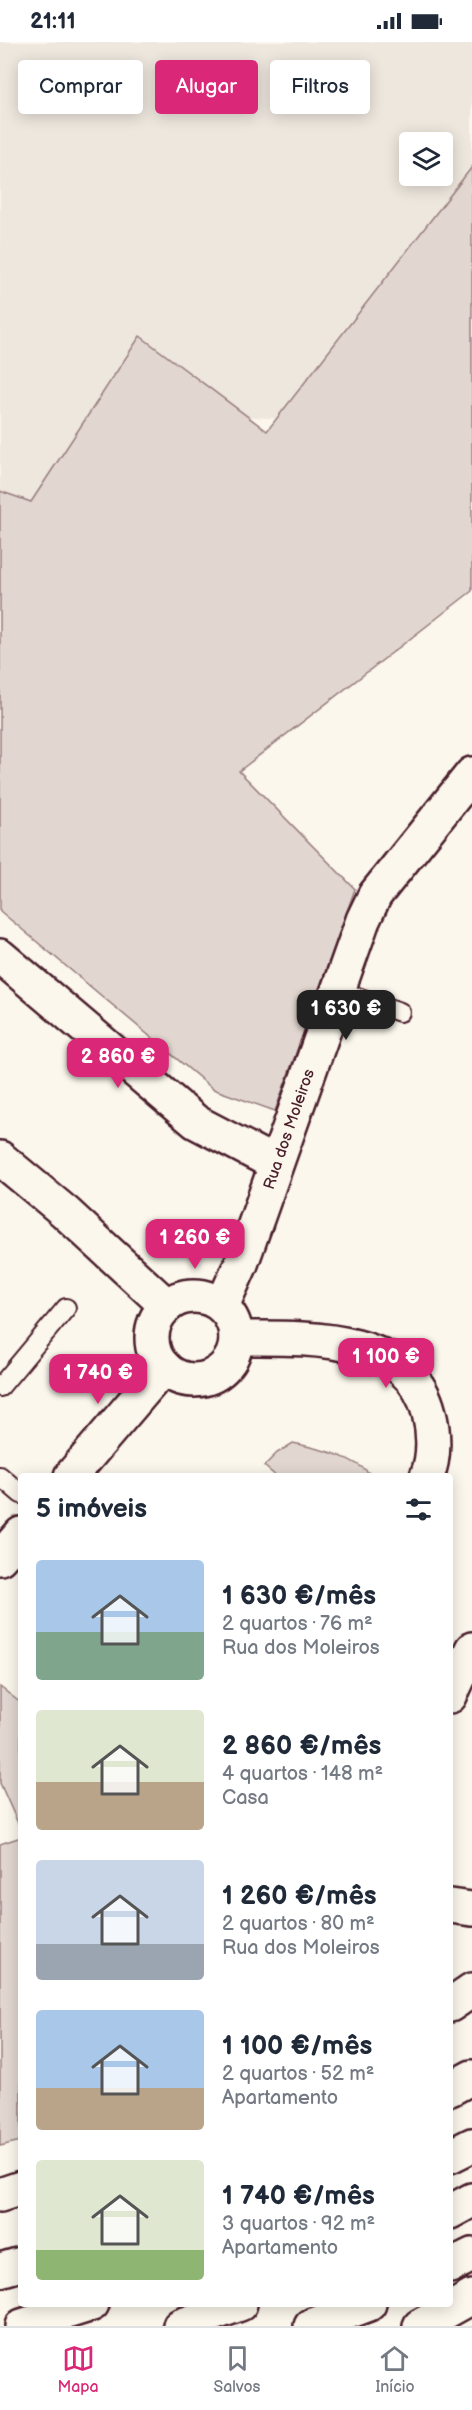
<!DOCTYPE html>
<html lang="pt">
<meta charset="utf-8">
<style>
:root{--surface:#fff;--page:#f2f2f3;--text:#1f2937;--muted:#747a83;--line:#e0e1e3;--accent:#db2777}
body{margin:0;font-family:"Balsamiq Sans",sans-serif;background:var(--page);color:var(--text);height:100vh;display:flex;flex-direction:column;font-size:22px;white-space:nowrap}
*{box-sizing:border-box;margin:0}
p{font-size:20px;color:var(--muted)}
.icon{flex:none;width:33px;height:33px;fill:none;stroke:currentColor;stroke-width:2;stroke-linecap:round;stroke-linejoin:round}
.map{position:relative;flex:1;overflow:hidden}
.sheet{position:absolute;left:18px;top:1431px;width:435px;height:834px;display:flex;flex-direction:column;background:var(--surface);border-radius:6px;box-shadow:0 3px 15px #0003}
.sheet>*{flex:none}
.top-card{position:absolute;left:18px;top:18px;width:436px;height:54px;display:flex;gap:12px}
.buttons{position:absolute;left:399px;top:90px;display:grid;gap:12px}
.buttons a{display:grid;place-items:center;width:54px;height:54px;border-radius:6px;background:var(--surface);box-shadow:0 3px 15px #0003;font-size:30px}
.price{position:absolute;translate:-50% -51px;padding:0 14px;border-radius:12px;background:var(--accent);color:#fff;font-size:20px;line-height:39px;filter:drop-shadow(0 2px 3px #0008)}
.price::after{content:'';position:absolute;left:50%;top:36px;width:18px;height:14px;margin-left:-9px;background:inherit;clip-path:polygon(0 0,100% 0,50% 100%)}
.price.selected{background:#222;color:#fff}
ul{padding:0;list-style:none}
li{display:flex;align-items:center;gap:18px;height:150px;padding:0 18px}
li span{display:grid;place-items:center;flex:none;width:168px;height:120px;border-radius:6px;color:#555}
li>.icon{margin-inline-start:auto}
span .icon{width:72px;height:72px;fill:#fffc;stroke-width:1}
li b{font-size:26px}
h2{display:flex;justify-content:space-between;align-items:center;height:72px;padding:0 18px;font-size:26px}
.pill{padding:0 21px;border-radius:6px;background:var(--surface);box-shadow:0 3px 15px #0003;font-size:21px;line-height:54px}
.pill.selected{background:var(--accent);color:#fff}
.status{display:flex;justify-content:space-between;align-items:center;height:42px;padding:0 30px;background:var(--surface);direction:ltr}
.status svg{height:16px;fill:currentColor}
.tab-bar{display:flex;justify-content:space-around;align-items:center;height:84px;border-top:2px solid var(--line);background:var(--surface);font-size:16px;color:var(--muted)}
.tab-bar a{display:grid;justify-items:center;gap:3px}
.tab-bar .selected{color:var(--accent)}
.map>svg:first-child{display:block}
.built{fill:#eee7de;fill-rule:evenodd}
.green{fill:#e2d7d0;stroke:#967b7e;stroke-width:1.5}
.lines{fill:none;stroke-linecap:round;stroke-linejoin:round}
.service-casing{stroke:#4a1f2b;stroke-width:22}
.minor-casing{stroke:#4a1f2b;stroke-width:38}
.tertiary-casing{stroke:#4a1f2b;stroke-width:38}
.trunk-casing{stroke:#4a1f2b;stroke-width:38}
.service{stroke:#fbf7ec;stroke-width:18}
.minor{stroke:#fbf7ec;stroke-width:33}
.tertiary{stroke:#fbf7ec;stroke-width:33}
.trunk{stroke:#fbf7ec;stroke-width:33}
.labels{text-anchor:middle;stroke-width:4.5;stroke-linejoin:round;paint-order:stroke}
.street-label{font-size:16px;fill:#4a1f2b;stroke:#fbf7ec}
</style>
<div class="status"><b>21:11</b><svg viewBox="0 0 49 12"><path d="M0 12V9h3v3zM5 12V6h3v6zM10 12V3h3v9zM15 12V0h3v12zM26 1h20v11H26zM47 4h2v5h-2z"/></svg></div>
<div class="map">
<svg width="472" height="2284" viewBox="0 0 472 2284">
<rect width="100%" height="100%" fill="#fbf7ec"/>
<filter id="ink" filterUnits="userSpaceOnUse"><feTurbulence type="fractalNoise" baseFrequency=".0167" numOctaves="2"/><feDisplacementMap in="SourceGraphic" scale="12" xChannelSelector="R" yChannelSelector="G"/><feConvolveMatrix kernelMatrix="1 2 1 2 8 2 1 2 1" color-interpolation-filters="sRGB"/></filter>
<g filter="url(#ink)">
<path class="built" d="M0,0H472V316L394,386L118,364L108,342L31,460L0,449ZM410,100H442V134H410Z"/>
<g class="green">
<path d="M472,125V549L239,729L355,847L275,1069L213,1047L0,869V449L31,460L140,294L267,389Z"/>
<path d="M293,1401C319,1407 354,1414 372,1434H276L264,1424L277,1411Z"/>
<path d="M0,1645L21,1661V1788L0,1741Z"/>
<path d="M21,1795V2099L0,2104V1802Z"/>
</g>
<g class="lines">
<g class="service-casing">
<g id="service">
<path d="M337,948L400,970"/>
<path d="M0,1345L66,1266"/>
<path d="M0,1434L21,1452"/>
</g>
</g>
<g class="minor-casing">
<g id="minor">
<path d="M0,914L196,1080L276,1122"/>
<path d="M0,1116L65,1170L167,1264"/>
<path d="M222,1264L241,1222L363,878L375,853L472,732"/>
<path d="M420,2284L472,2255"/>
</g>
</g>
<g class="tertiary-casing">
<g id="tertiary">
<circle cx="194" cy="1296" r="42"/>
<path d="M236,1296C302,1296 409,1290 429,1371C434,1390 435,1415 427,1434"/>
<path d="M71,1434L164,1325"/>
<path d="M0,1516L21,1492"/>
<path d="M450,1864L472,1867"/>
</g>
</g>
<g class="trunk-casing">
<g id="trunk">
<path d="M450,1654L472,1607"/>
<path d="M450,1963L472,1948"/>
<path d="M450,2047L472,2035"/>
<path d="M450,2114L472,2103"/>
<path d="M0,2153L21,2146"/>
<path d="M450,2170L472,2158"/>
<path d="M450,2224L472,2213"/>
<path d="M0,2228L21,2222"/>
<path d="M22,2284L92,2262"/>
<path d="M180,2284L240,2262"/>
<path d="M311,2284L369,2262"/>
</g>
</g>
<use href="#service" class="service"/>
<use href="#minor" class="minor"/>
<use href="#tertiary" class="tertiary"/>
<use href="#trunk" class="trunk"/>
</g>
</g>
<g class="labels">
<g class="street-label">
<text transform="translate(288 1087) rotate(-71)" y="6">Rua dos Moleiros</text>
</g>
</g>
</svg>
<div class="buttons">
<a><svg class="icon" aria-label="layers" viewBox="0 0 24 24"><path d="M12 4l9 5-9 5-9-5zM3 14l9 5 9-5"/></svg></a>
</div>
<b class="price selected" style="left:346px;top:999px">1 630 €</b>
<b class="price" style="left:118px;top:1047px">2 860 €</b>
<b class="price" style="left:195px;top:1228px">1 260 €</b>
<b class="price" style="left:386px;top:1347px">1 100 €</b>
<b class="price" style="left:98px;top:1363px">1 740 €</b>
<div class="top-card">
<a class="pill">Comprar</a>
<a class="pill selected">Alugar</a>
<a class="pill">Filtros</a>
</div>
<section class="sheet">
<h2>5 imóveis<svg class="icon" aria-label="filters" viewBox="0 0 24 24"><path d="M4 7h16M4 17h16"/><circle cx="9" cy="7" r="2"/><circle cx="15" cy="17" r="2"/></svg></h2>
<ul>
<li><span style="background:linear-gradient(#a9c7e8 60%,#7fa58c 0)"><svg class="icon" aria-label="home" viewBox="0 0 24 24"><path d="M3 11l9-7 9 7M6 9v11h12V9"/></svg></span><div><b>1 630 €/mês</b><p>2 quartos · 76 m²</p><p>Rua dos Moleiros</p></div></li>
<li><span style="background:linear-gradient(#dfe7d0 60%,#b9a48a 0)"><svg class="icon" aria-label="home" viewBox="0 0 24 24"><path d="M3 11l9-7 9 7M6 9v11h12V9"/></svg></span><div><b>2 860 €/mês</b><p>4 quartos · 148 m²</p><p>Casa</p></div></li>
<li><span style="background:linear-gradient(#c9d6e8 70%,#9aa5b1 0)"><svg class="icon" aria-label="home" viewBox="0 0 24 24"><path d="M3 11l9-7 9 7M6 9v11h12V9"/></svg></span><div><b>1 260 €/mês</b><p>2 quartos · 80 m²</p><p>Rua dos Moleiros</p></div></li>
<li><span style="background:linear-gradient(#a9c7e8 65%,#b9a48a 0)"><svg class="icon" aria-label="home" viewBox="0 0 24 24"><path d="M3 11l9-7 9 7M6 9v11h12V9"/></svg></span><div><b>1 100 €/mês</b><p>2 quartos · 52 m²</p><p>Apartamento</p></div></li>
<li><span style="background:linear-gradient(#dfe7d0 75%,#8fb573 0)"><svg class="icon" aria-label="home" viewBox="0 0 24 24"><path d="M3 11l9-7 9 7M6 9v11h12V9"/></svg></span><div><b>1 740 €/mês</b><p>3 quartos · 92 m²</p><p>Apartamento</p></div></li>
</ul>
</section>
</div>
<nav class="tab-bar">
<a class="selected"><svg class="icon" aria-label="map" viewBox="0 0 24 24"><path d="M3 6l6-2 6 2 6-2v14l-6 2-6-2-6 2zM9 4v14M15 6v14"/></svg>Mapa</a>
<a><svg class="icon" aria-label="saved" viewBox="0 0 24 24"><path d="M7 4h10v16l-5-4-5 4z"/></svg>Salvos</a>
<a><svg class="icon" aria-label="home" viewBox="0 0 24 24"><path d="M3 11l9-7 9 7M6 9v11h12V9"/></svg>Início</a>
</nav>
